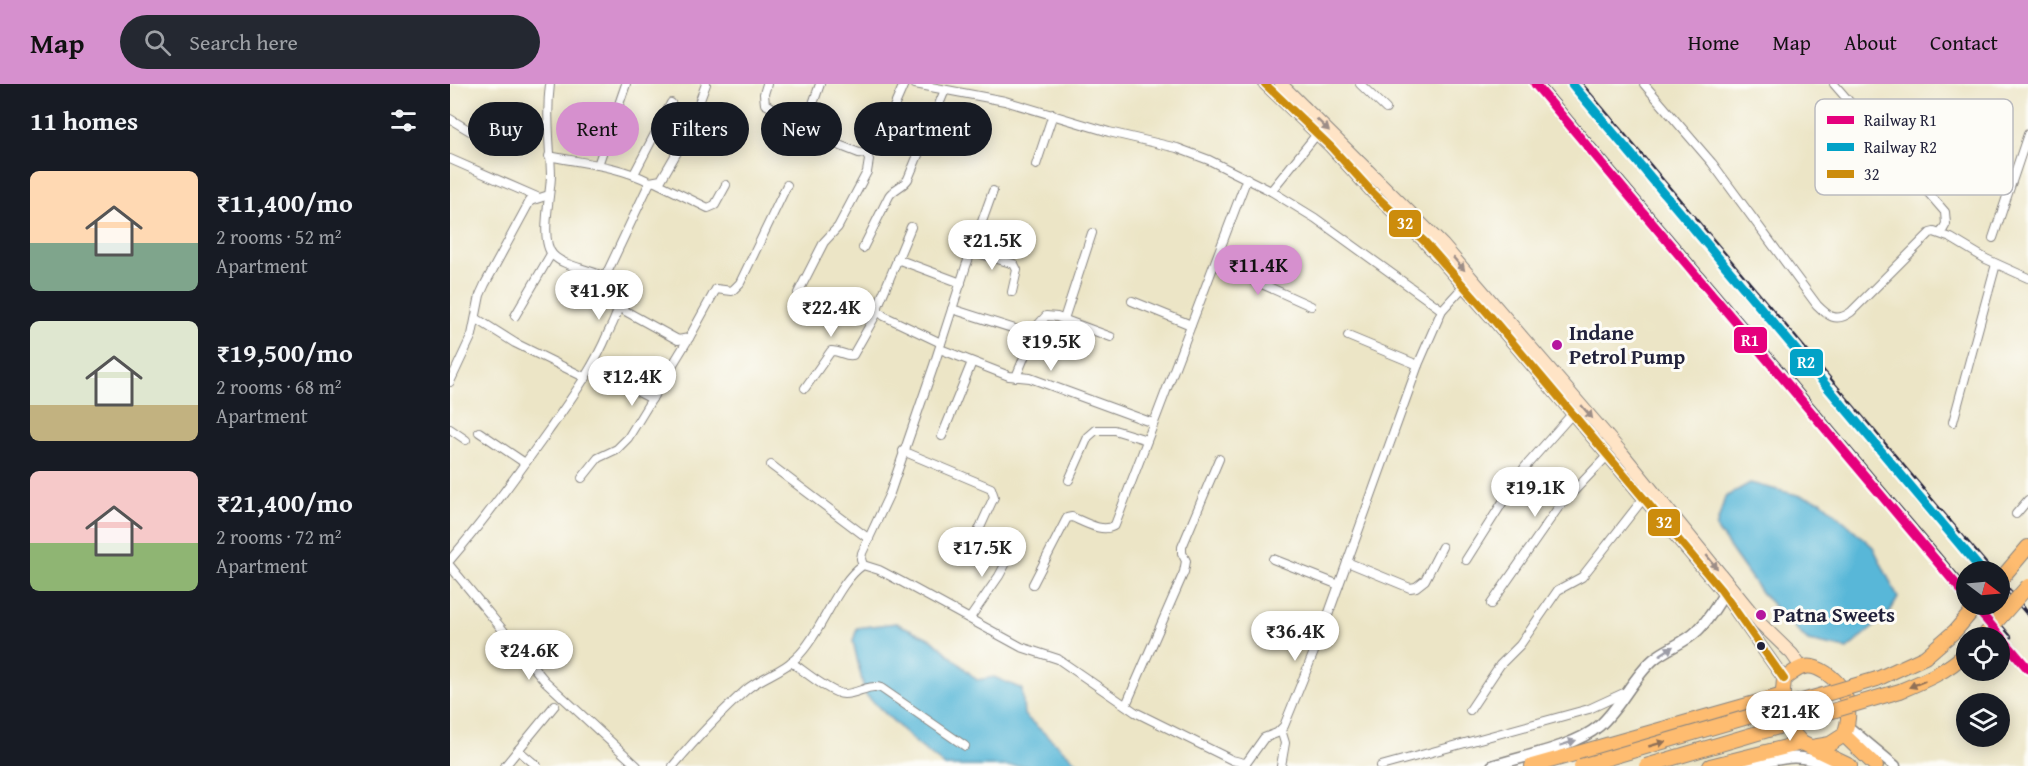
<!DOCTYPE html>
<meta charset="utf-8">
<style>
:root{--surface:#171b24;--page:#242831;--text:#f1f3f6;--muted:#9ea1a6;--accent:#d690ce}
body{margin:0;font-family:"Gentium Book Plus",serif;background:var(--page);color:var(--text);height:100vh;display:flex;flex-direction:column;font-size:22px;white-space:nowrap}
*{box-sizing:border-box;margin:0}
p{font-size:20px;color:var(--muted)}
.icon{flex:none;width:33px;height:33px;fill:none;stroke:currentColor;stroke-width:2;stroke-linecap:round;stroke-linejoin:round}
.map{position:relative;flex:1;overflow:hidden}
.drawer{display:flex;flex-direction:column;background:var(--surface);width:450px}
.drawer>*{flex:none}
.hud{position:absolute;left:18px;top:18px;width:570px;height:54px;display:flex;gap:12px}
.needle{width:39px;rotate:106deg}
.tools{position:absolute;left:1506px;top:477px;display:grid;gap:12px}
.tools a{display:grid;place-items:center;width:54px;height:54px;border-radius:50%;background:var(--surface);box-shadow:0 3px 15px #0003;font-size:30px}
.price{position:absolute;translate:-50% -51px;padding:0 14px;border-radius:21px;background:#fff;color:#222;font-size:20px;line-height:39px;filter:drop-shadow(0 2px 3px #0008)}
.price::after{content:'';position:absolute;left:50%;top:36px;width:18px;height:14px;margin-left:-9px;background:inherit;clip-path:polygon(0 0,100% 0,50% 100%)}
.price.on{background:var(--accent);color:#111}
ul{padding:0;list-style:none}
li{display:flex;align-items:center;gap:18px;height:150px;padding:0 30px}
li span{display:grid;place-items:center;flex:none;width:168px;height:120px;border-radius:9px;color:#555}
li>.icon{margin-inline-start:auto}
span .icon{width:72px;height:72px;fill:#fffc;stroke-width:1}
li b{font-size:26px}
h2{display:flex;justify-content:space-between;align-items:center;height:72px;padding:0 30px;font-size:26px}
.chip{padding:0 21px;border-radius:27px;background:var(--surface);box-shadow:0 3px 15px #0003;font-size:21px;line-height:54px}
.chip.on{background:var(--accent);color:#111}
header{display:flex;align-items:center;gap:36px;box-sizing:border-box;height:84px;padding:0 30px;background:var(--accent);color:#111}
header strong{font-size:28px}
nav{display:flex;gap:33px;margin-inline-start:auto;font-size:21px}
.search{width:420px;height:54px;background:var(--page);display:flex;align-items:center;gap:15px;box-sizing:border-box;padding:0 21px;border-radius:33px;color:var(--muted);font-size:22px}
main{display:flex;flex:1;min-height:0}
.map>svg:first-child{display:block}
.water{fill:#59b7d8;stroke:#3e6c8a;stroke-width:1.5}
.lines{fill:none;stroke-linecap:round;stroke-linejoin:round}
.minor-casing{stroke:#878480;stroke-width:10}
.tertiary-casing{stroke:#878480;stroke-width:13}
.secondary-casing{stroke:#878480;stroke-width:14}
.trunk-casing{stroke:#878480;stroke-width:16}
.minor{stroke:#fff;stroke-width:8}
.tertiary{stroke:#fff;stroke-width:10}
.secondary{stroke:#ffe4c6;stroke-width:12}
.trunk{stroke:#febc70;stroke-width:14}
.rail-casing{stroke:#22223b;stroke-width:4.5}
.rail{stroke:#fdfcf7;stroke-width:2;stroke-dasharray:7;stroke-linecap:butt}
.trunk-bridge-casing{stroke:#878480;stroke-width:16;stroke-linecap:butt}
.trunk-bridge{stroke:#febc70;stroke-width:14}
.bus-1-casing{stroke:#fdfcf7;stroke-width:12}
.bus-1{stroke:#cc8c0c;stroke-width:8}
.rail-1-casing{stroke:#fdfcf7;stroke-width:14}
.rail-2-casing{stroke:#fdfcf7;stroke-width:14}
.rail-1{stroke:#e5007d;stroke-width:9}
.rail-2{stroke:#02a2c7;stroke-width:9}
.oneway{fill:#9c8d87}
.oneway2{fill:#9c9ca7}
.oneway3{fill:#906f56}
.poi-dot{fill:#b5179e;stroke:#fdfcf7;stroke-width:2}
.bus-dot{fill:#22223b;stroke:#fdfcf7;stroke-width:2}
.labels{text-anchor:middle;stroke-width:6;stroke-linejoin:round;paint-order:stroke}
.poi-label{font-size:21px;font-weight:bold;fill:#22223b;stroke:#fdfcf7;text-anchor:start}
.key{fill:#fdfcf7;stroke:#bbbbbf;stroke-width:1.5}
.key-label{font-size:16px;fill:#22223b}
.line-badge{stroke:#fdfcf7;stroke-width:2}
.badge-label{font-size:16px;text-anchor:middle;font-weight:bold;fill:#fff}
</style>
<header>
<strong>Map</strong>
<div class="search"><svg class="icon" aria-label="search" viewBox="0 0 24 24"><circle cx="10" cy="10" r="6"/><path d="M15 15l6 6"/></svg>Search here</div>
<nav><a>Home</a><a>Map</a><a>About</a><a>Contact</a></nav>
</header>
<main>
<section class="drawer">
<h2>11 homes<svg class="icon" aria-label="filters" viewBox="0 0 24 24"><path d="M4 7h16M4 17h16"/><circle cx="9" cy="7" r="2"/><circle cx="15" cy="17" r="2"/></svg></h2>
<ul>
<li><span style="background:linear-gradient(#ffd9b3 60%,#7fa58c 0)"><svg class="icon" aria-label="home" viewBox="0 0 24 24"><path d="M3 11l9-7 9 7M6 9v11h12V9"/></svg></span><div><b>₹11,400/mo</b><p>2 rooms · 52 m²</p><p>Apartment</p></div></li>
<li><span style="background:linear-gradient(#dfe7d0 70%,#c2b280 0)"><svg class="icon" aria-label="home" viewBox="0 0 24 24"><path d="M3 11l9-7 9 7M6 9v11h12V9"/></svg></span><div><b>₹19,500/mo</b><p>2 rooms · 68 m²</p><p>Apartment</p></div></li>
<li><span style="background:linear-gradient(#f6c9c9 60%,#8fb573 0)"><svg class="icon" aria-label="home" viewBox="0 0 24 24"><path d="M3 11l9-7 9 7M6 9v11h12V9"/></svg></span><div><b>₹21,400/mo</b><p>2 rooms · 72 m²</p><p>Apartment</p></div></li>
</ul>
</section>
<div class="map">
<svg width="1578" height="682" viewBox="0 0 1578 682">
<rect width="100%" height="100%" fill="#fdfcf7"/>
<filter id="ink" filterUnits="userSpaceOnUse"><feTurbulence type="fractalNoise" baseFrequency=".0167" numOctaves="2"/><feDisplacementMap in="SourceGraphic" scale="12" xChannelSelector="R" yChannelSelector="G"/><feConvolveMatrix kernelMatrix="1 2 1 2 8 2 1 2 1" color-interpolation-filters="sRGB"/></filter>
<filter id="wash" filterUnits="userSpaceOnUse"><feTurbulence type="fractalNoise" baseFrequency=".008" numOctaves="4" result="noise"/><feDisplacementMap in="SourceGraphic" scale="24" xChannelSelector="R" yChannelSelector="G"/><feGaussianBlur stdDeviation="1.35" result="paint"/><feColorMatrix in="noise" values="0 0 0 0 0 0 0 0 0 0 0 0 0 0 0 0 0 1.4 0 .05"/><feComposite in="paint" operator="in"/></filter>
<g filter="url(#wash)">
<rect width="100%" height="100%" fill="#ece5c6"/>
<g class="water">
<path d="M1300,399L1371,417L1423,463L1448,514L1438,531L1397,565L1358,557L1313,511L1266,444L1275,413Z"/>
<path d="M446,539L483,556L527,596L544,593L572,605L574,631L631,682H495L467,660L415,610L403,557L407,544Z"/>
</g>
</g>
<g filter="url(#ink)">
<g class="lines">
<g class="minor-casing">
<g id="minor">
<path d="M317,0L314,10L315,20L328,27L330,38L409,69L417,70L427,62L454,0"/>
<path d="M465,0L555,17L659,48L727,64L759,76L821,107L865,134L992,226"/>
<path d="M910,0L936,25"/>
<path d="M1194,0L1262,79L1367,221C1378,232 1386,239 1401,228L1480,149L1484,148L1501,154L1536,175L1578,194"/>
<path d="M1384,0L1495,128L1496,140L1491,149"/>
<path d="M0,35L20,47"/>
<path d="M353,48L370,0"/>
<path d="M99,72C133,79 169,82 200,98L211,96L237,51L256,0"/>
<path d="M0,75L87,113"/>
<path d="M148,81L176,0"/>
<path d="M586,81L603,30"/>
<path d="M184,90L221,19"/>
<path d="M205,98L258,124L265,121L276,101"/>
<path d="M821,107L867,50"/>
<path d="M461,143L428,222V227L434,232L491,259"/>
<path d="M1543,154L1578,50"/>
<path d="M413,164L439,112C444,104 453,103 458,95L495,6"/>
<path d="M521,167L564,180L567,186L562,208"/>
<path d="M447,175L511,199"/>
<path d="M765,179L861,222"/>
<path d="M155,193L200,98"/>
<path d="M348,209L374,158L388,143L417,88L419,76L417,70"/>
<path d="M682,217L741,241"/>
<path d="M168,223L228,256L239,254L266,205L282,207L290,199L337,101"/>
<path d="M502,225L584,251"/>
<path d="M65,232L101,170"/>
<path d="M27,235L65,259L136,294"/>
<path d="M614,235L642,149"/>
<path d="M898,252L968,281"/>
<path d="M490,265L559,292L580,294L703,339"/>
<path d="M142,284L202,315"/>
<path d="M566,293L587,242L596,232L607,233L661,253"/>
<path d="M0,298L22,251L30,211L35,200L80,117L99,111"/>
<path d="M355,304L381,267C389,266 396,273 403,271L428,227"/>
<path d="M1503,338L1546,180"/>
<path d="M0,345L16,356"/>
<path d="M29,348L75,379"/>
<path d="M492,352L522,278"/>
<path d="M453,367L541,404L544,413L522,461"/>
<path d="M321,381L419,455"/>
<path d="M132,394L148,374L167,365L178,354L239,254"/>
<path d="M619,396L638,353L646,346H664L697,356"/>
<path d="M1566,430L1578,416"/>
<path d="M823,475L889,501"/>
<path d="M0,476C37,433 69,388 102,342C123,312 144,283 158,249C162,241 167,232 168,223C168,218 167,210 165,205C157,184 118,187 103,171C89,157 101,110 101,91C100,59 96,32 100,0"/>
<path d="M1016,476L1075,383L1123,329"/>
<path d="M897,478L960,504L966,503L975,496L992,463"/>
<path d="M413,481L411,475L412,469L440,409L484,281L516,182L543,107"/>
<path d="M0,482L95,597L187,682"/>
<path d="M583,500L617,434L622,433C634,438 654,450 665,441L797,94"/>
<path d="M1041,520L1108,424L1158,371"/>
<path d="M520,534L549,492L563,466"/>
<path d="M341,578C353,586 381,610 394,610C408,610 418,600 431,604L515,662"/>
<path d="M676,621L734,488L736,477L732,469V463L769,375"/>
<path d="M1020,626L1050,581L1070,561L1108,506L1132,493L1193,415"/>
<path d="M68,666L87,682"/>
<path d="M55,682L105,621"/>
<path d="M223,682C245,656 270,629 296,606C311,593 332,588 346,574C371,551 386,499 413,481L429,486L452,498L571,563L608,575L685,628L782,676L794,679L797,678L814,654L827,649L834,642L872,548L968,281L992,226L1014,202"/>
<path d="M831,682L835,659L831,646"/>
<path d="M931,682L1139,625L1176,608"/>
</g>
</g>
<g class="tertiary-casing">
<g id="tertiary">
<path d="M1397,642L1445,682"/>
<path d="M1042,682C1074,672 1124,663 1149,642C1171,623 1182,594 1204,575C1217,564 1235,559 1247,547C1258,537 1266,523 1274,510"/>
<path d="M1299,682C1330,675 1348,667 1377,682"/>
</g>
</g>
<g class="secondary-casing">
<g id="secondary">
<path d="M815,0L881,63L923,109L975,158L1042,234L1271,506L1334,595"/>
<path d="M831,0L993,161L1173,370L1311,540L1342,570L1351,583"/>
</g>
</g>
<g class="trunk-casing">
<g id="trunk">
<path d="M1550,496L1578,463"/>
<path d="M1427,595L1475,573L1505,547L1528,520"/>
<path d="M1394,651L1426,682"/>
<path d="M1362,663L1380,660L1394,651C1403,627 1398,604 1376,589C1370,585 1361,581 1354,583C1347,584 1340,591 1334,595L1332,619L1344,650L1352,659L1400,682"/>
<path d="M1082,682L1333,611"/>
<path d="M1260,682L1352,659"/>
</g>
</g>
<use href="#minor" class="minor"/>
<use href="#tertiary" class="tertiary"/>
<use href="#secondary" class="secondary"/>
<use href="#trunk" class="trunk"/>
<g class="rail-casing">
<g id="rail">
<path d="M1092,0L1516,503"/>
<path d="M1131,0L1542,488"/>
<path d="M1550,497L1578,530"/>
<path d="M1532,520L1560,553"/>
</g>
</g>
<use href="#rail" class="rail"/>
<g class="trunk-bridge-casing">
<g id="trunk-bridge">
<path d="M1532,554L1578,502"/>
<path d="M1131,682L1427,595"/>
<path d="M1196,682L1450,607C1474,597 1498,587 1516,569"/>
</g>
</g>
<use href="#trunk-bridge" class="trunk-bridge"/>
<g class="bus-1-casing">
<path id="bus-1" d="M815,0L881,63L923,109L975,158L1042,234L1271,506L1334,595"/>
</g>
<use href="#bus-1" class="bus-1"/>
<g class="rail-1-casing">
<g id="rail-1">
<path d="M1085,0L1516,512"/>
<path d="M1523,520L1578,585"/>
</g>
</g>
<g class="rail-2-casing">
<path id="rail-2" d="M1122,0L1533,488"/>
</g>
<use href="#rail-1" class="rail-1"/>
<use href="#rail-2" class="rail-2"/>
</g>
<defs><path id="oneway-solid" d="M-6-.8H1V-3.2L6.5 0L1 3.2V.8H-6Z" transform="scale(1.5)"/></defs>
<g class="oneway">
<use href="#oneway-solid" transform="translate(873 41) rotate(44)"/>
<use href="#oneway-solid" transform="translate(1009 180) rotate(49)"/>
<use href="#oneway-solid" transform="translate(1137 328) rotate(50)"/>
<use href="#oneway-solid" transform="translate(1262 478) rotate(51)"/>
</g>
<g class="oneway2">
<use href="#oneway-solid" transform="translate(1216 567) rotate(-33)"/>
<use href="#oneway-solid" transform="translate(1118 659) rotate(-18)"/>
</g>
<g class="oneway3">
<use href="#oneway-solid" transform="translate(1467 600) rotate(158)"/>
<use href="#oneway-solid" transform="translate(1207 660) rotate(-16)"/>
</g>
</g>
<g class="poi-dot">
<circle cx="1107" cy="261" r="6"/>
<circle cx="1311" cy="531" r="6"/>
</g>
<circle class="bus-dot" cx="1311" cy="562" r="5"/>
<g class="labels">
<g class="poi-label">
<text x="1119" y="256">Indane<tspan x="1119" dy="24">Petrol Pump</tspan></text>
<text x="1323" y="538">Patna Sweets</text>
</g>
</g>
<rect x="1365" y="15" width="198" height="96" rx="9" class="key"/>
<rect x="1377" y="32" width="27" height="8" fill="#e5007d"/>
<rect x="1377" y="59" width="27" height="8" fill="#02a2c7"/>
<rect x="1377" y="86" width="27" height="8" fill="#cc8c0c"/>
<g class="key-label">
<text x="1414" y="42">Railway R1</text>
<text x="1414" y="69">Railway R2</text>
<text x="1414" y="96">32</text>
</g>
<g class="line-badge">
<rect x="938" y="125" width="34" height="29" rx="6" fill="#cc8c0c"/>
<rect x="1283" y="242" width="35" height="28" rx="6" fill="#e5007d"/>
<rect x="1339" y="264" width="35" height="29" rx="6" fill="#02a2c7"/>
<rect x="1197" y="424" width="34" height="29" rx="6" fill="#cc8c0c"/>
</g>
<g class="badge-label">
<text x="955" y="145">32</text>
<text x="1300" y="262">R1</text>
<text x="1356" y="284">R2</text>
<text x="1214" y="444">32</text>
</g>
</svg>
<div class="tools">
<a><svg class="needle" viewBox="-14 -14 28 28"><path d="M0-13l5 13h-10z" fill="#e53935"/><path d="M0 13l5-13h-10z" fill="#9ea1a6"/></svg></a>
<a><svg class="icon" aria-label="locate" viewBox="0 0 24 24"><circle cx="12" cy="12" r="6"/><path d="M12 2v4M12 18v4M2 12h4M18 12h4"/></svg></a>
<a><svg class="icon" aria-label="layers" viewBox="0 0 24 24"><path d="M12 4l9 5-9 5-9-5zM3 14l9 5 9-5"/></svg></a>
</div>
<b class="price" style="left:542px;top:187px">₹21.5K</b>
<b class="price on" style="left:808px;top:212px">₹11.4K</b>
<b class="price" style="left:149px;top:237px">₹41.9K</b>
<b class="price" style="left:381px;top:254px">₹22.4K</b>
<b class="price" style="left:601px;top:288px">₹19.5K</b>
<b class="price" style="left:182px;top:323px">₹12.4K</b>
<b class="price" style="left:1085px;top:434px">₹19.1K</b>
<b class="price" style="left:532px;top:494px">₹17.5K</b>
<b class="price" style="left:845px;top:578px">₹36.4K</b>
<b class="price" style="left:79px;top:597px">₹24.6K</b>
<b class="price" style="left:1340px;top:658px">₹21.4K</b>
<div class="hud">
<a class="chip">Buy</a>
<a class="chip on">Rent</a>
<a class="chip">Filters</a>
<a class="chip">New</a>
<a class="chip">Apartment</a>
</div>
</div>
</main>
